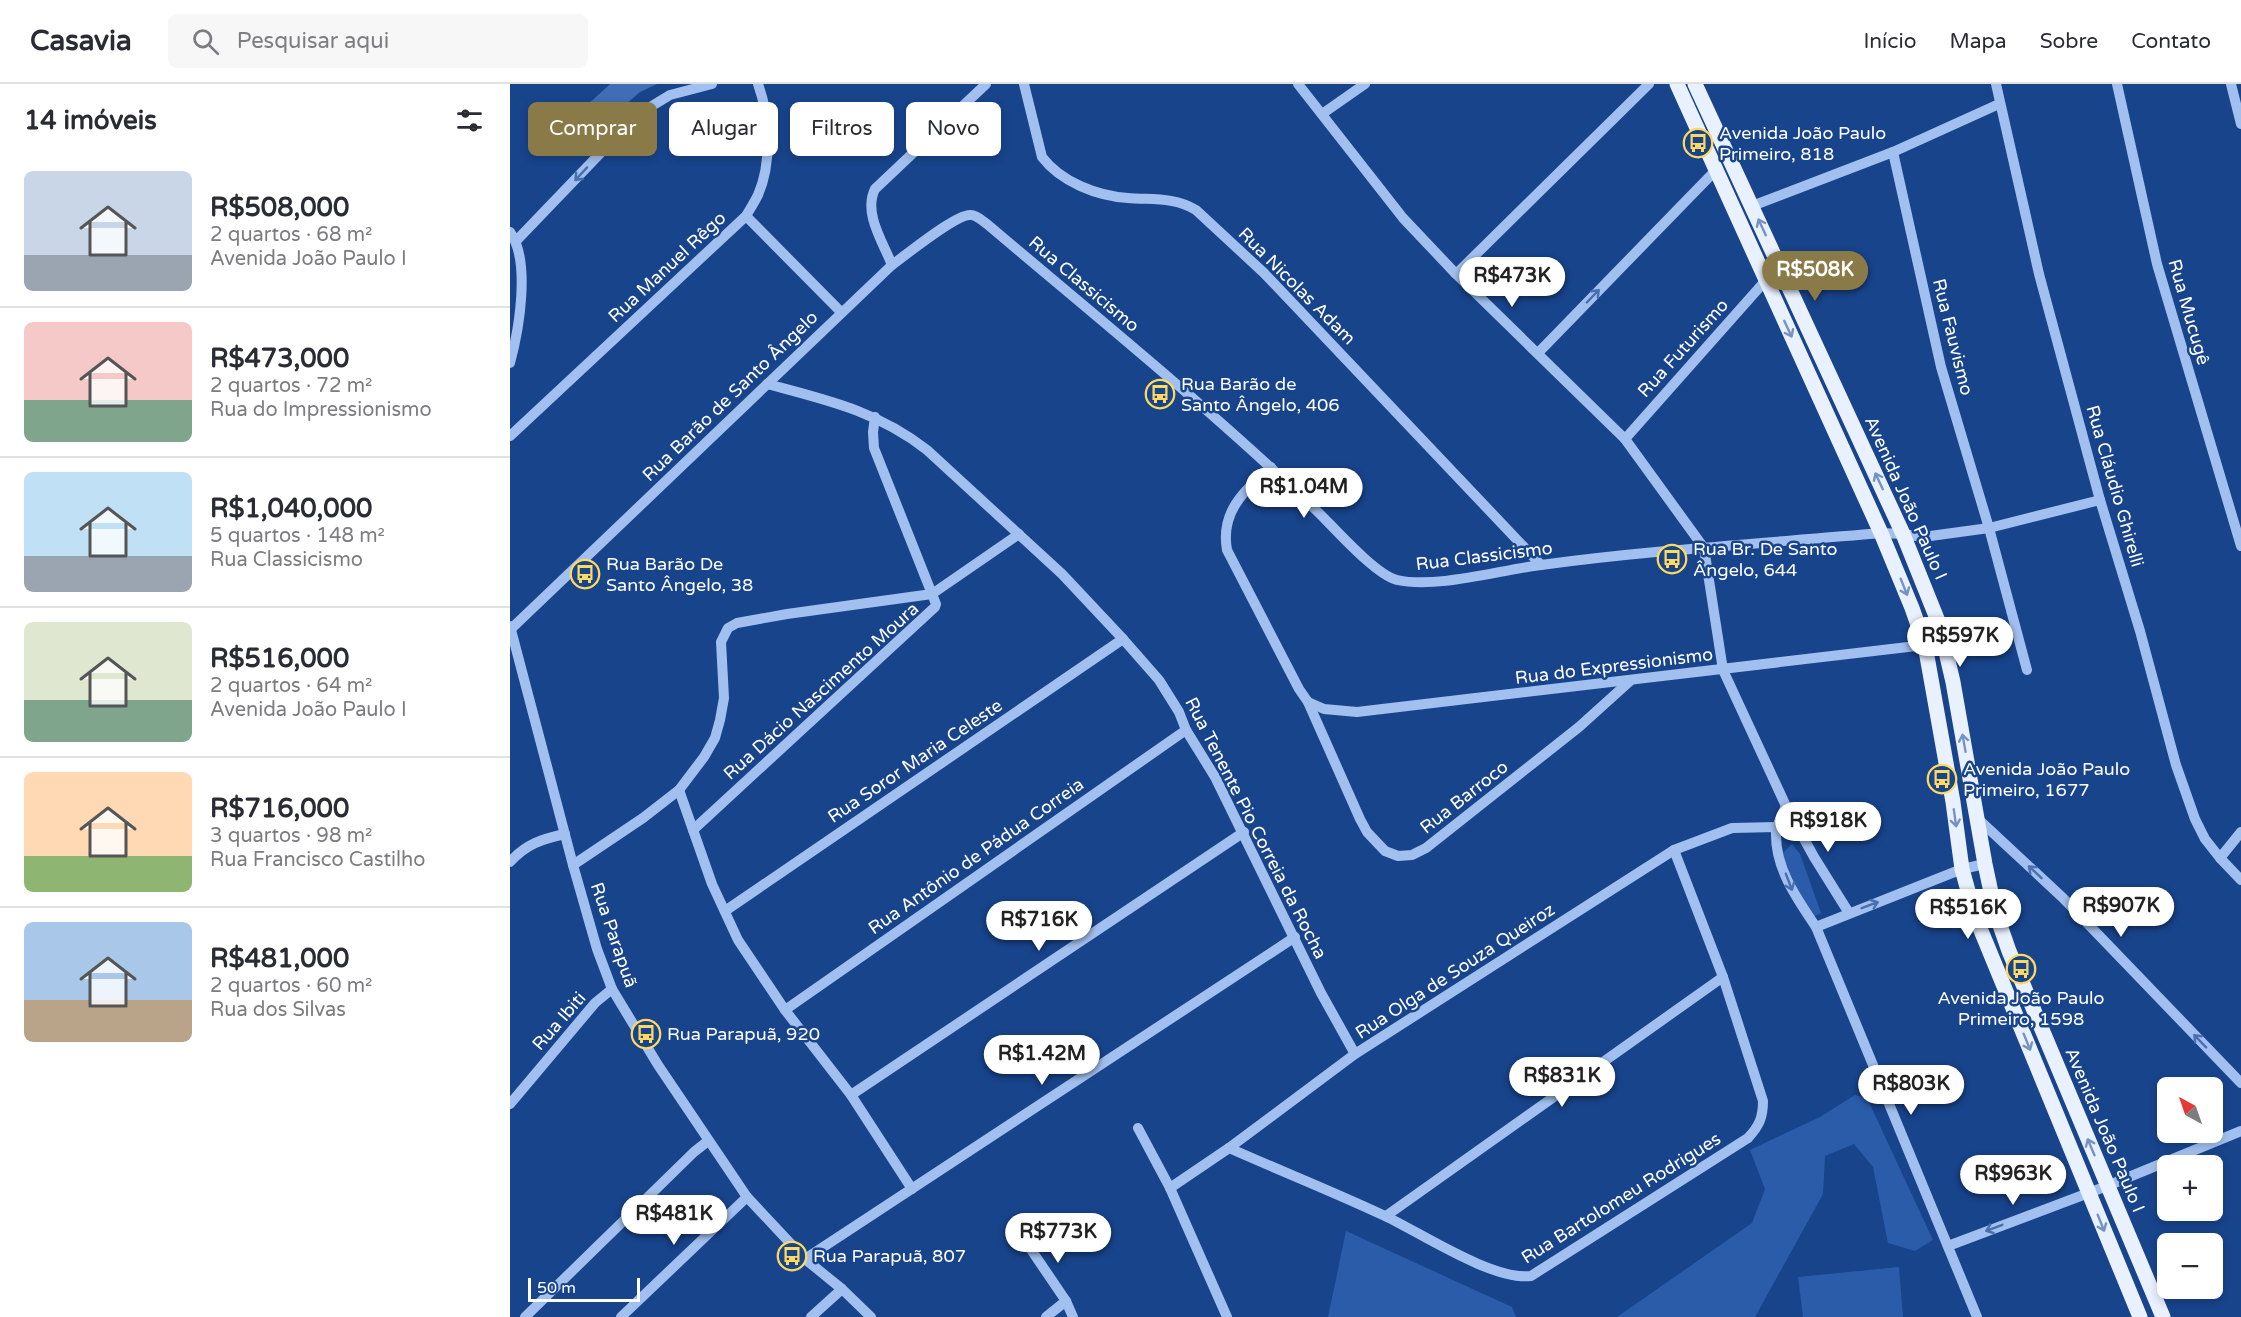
<!DOCTYPE html>
<html lang="pt">
<meta charset="utf-8">
<style>
:root{--surface:#fff;--page:#f7f7f7;--text:#2b2b33;--muted:#7c7c81;--line:#e1e1e2;--accent:#8a7a47}
body{margin:0;font-family:"Varela Round",sans-serif;background:var(--page);color:var(--text);height:100vh;display:flex;flex-direction:column;font-size:22px;white-space:nowrap}
*{box-sizing:border-box;margin:0}
p{font-size:20px;color:var(--muted)}
.icon{flex:none;width:33px;height:33px;fill:none;stroke:currentColor;stroke-width:2;stroke-linecap:round;stroke-linejoin:round}
.map{position:relative;flex:1;overflow:hidden}
.panel{display:flex;flex-direction:column;background:var(--surface);width:510px}
.panel>*{flex:none}
.banner{position:absolute;left:18px;top:18px;width:570px;height:54px;display:flex;gap:12px}
.needle{width:39px;rotate:320deg}
.fabs{position:absolute;left:1647px;top:993px;display:grid;gap:12px}
.fabs a{display:grid;place-items:center;width:66px;height:66px;border-radius:9px;background:var(--surface);box-shadow:0 3px 9px #0003;font-size:30px}
.scale{position:absolute;left:18px;bottom:15px;width:112px;box-sizing:border-box;padding-left:6px;border:3px solid #fff;border-top:0;font-size:16px;line-height:21px;white-space:nowrap;color:#fff;-webkit-text-stroke:4px #18448c;paint-order:stroke}
.price{position:absolute;translate:-50% -51px;padding:0 14px;border-radius:21px;background:#fff;color:#222;font-size:20px;line-height:39px;filter:drop-shadow(0 2px 3px #0008)}
.price::after{content:'';position:absolute;left:50%;top:36px;width:18px;height:14px;margin-left:-9px;background:inherit;clip-path:polygon(0 0,100% 0,50% 100%)}
.price.selected{background:var(--accent);color:#fff}
ul{padding:0;list-style:none}
li{display:flex;align-items:center;gap:18px;height:150px;padding:0 24px}
li+li{border-top:2px solid var(--line)}
li span{display:grid;place-items:center;flex:none;width:168px;height:120px;border-radius:9px;color:#555}
li>.icon{margin-inline-start:auto}
span .icon{width:72px;height:72px;fill:#fffc;stroke-width:1}
li b{font-size:26px}
h2{display:flex;justify-content:space-between;align-items:center;height:72px;padding:0 24px;font-size:26px}
.chip{padding:0 21px;border-radius:9px;background:var(--surface);box-shadow:0 3px 9px #0003;font-size:21px;line-height:54px}
.chip.selected{background:var(--accent);color:#fff}
header{display:flex;align-items:center;gap:36px;box-sizing:border-box;height:84px;padding:0 30px;background:var(--surface);border-bottom:2px solid var(--line)}
header strong{font-size:28px}
nav{display:flex;gap:33px;margin-inline-start:auto;font-size:21px}
.search{width:420px;height:54px;background:var(--page);display:flex;align-items:center;gap:15px;box-sizing:border-box;padding:0 21px;border-radius:9px;color:var(--muted);font-size:22px}
main{display:flex;flex:1;min-height:0}
.map>svg:first-child{display:block}
.green{fill:#2a5caa}
.building{fill:#406db5}
.lines{fill:none;stroke-linecap:round;stroke-linejoin:round}
.minor{stroke:#a2c0ef;stroke-width:10}
.major{stroke:#e9f1ff;stroke-width:15}
.oneway{stroke:#486faf}
.oneway2{stroke:#7692c0}
.labels{text-anchor:middle;stroke-width:5;stroke-linejoin:round;paint-order:stroke}
.poi-label{font-size:18px;fill:#fff;stroke:#18448c;text-anchor:start}
.street-label{font-size:18px;fill:#fff;stroke:#18448c}
</style>
<header>
<strong>Casavia</strong>
<div class="search"><svg class="icon" aria-label="search" viewBox="0 0 24 24"><circle cx="10" cy="10" r="6"/><path d="M15 15l6 6"/></svg>Pesquisar aqui</div>
<nav><a>Início</a><a>Mapa</a><a>Sobre</a><a>Contato</a></nav>
</header>
<main>
<section class="panel">
<h2>14 imóveis<svg class="icon" aria-label="filters" viewBox="0 0 24 24"><path d="M4 7h16M4 17h16"/><circle cx="9" cy="7" r="2"/><circle cx="15" cy="17" r="2"/></svg></h2>
<ul>
<li><span style="background:linear-gradient(#c9d6e8 70%,#9aa5b1 0)"><svg class="icon" aria-label="home" viewBox="0 0 24 24"><path d="M3 11l9-7 9 7M6 9v11h12V9"/></svg></span><div><b>R$508,000</b><p>2 quartos · 68 m²</p><p>Avenida João Paulo I</p></div></li>
<li><span style="background:linear-gradient(#f6c9c9 65%,#7fa58c 0)"><svg class="icon" aria-label="home" viewBox="0 0 24 24"><path d="M3 11l9-7 9 7M6 9v11h12V9"/></svg></span><div><b>R$473,000</b><p>2 quartos · 72 m²</p><p>Rua do Impressionismo</p></div></li>
<li><span style="background:linear-gradient(#bfe0f5 70%,#9aa5b1 0)"><svg class="icon" aria-label="home" viewBox="0 0 24 24"><path d="M3 11l9-7 9 7M6 9v11h12V9"/></svg></span><div><b>R$1,040,000</b><p>5 quartos · 148 m²</p><p>Rua Classicismo</p></div></li>
<li><span style="background:linear-gradient(#dfe7d0 65%,#7fa58c 0)"><svg class="icon" aria-label="home" viewBox="0 0 24 24"><path d="M3 11l9-7 9 7M6 9v11h12V9"/></svg></span><div><b>R$516,000</b><p>2 quartos · 64 m²</p><p>Avenida João Paulo I</p></div></li>
<li><span style="background:linear-gradient(#ffd9b3 70%,#8fb573 0)"><svg class="icon" aria-label="home" viewBox="0 0 24 24"><path d="M3 11l9-7 9 7M6 9v11h12V9"/></svg></span><div><b>R$716,000</b><p>3 quartos · 98 m²</p><p>Rua Francisco Castilho</p></div></li>
<li><span style="background:linear-gradient(#a9c7e8 65%,#b9a48a 0)"><svg class="icon" aria-label="home" viewBox="0 0 24 24"><path d="M3 11l9-7 9 7M6 9v11h12V9"/></svg></span><div><b>R$481,000</b><p>2 quartos · 60 m²</p><p>Rua dos Silvas</p></div></li>
</ul>
</section>
<div class="map">
<svg width="1731" height="1233" viewBox="0 0 1731 1233">
<rect width="100%" height="100%" fill="#18448c"/>
<g class="green">
<path d="M1282,760L1290,770L1311,829L1299,835L1272,770Z"/>
<path d="M1345,1011L1357,1014L1423,1156L1405,1167L1378,1159L1363,1083L1344,1060L1315,1072L1313,1110L1245,1233H1107L1242,1139L1255,1105L1240,1066L1310,1033Z"/>
<path d="M836,1147L1002,1223L1006,1233H818Z"/>
<path d="M1389,1183L1393,1233H1293L1288,1193Z"/>
</g>
<path class="building" d="M100,0H147L130,8L60,69L43,53Z"/>
<g class="lines">
<g class="minor">
<path d="M514,0L532,73C551,98 587,112 618,114C643,116 664,113 686,126L754,189L1031,481"/>
<path d="M788,0L893,134L946,190L1115,355L1194,464L1213,586L1276,722L1304,773L1339,829"/>
<path d="M1486,0L1529,190L1590,416L1630,547L1666,681L1685,735L1695,755L1710,774L1731,796"/>
<path d="M1607,0L1647,180L1731,462"/>
<path d="M1721,0L1731,40"/>
<path d="M812,30L855,0"/>
<path d="M1383,68L1431,283L1479,444L1517,586"/>
<path d="M1242,122L1383,68L1489,20"/>
<path d="M236,132L331,228"/>
<path d="M0,148C21,177 9,246 0,279"/>
<path d="M6,157L127,31L160,11L202,0"/>
<path d="M382,181C373,158 353,129 365,105L476,0"/>
<path d="M946,190L1139,0"/>
<path d="M1028,269L1205,87"/>
<path d="M257,300C317,316 367,327 417,366L552,490L613,555L649,596L669,628L676,646L705,693L811,909L845,970"/>
<path d="M0,352L236,132C240,125 244,119 248,111C262,79 260,33 248,0"/>
<path d="M1115,355L1256,196"/>
<path d="M761,383C735,406 710,427 717,466L789,605L798,618L850,735L857,748L875,767L888,772L902,771L916,764L1069,643L1120,597"/>
<path d="M0,542L63,781L87,865L102,905L148,981L237,1113L295,1175L332,1205L361,1233"/>
<path d="M1,545L382,181C396,171 447,129 461,131C467,131 472,137 477,140C589,235 703,327 809,429C826,446 866,491 887,496C926,505 990,486 1031,481C1143,466 1258,459 1371,449L1393,450L1413,453L1479,444L1590,416"/>
<path d="M798,618L814,625L847,628L1415,561"/>
<path d="M169,706L202,800L228,856L275,926L341,1011L402,1105"/>
<path d="M1276,722C1273,730 1266,740 1266,749C1265,784 1287,815 1306,843L1467,1233"/>
<path d="M1467,734L1553,814L1731,999"/>
<path d="M183,746L425,523L426,520L422,510L364,364L363,348L365,333"/>
<path d="M1710,774L1731,748"/>
<path d="M0,778C16,760 32,755 55,750"/>
<path d="M63,781L133,734L169,706L194,673L205,654L210,636L214,614L211,558L218,544L227,539L277,530L422,510L509,450"/>
<path d="M215,827L613,555"/>
<path d="M1306,843L1452,785L1475,780"/>
<path d="M275,926L676,646"/>
<path d="M341,1011L734,748"/>
<path d="M0,1020L85,919L102,905"/>
<path d="M628,1044L660,1104L717,1233"/>
<path d="M719,1064C771,1087 824,1108 875,1132C911,1149 983,1197 1021,1192L1238,1054C1249,1042 1253,1034 1253,1017L1213,893L1164,766"/>
<path d="M660,1104L719,1064L845,970L1164,766L1222,744L1267,743"/>
<path d="M876,1132L1213,893"/>
<path d="M505,1142L556,1217L563,1233"/>
<path d="M1438,1162L1597,1102L1731,1047"/>
<path d="M295,1175L785,853"/>
<path d="M15,1233L184,1068L198,1057"/>
<path d="M111,1233L237,1113"/>
<path d="M301,1233L332,1205"/>
<path d="M536,1233L556,1217"/>
</g>
<g class="major">
<path d="M1167,0L1371,449L1402,524L1415,561L1443,718L1452,785L1465,832L1630,1233"/>
<path d="M1185,0L1393,450L1430,542L1443,598L1475,780L1485,827L1499,867L1653,1233"/>
</g>
</g>
<defs><path id="oneway-shaft" d="M-6 0H5M1.5-3L5.5 0L1.5 3" fill="none" stroke-width="1.6" stroke-linecap="round" stroke-linejoin="round" transform="scale(1.5)"/></defs>
<g class="oneway">
<use href="#oneway-shaft" transform="translate(71 90) rotate(133)"/>
<use href="#oneway-shaft" transform="translate(1083 212) rotate(-46)"/>
<use href="#oneway-shaft" transform="translate(1525 788) rotate(-137)"/>
<use href="#oneway-shaft" transform="translate(1279 798) rotate(69)"/>
<use href="#oneway-shaft" transform="translate(1360 821) rotate(-21)"/>
<use href="#oneway-shaft" transform="translate(1690 957) rotate(-134)"/>
<use href="#oneway-shaft" transform="translate(1484 1144) rotate(159)"/>
</g>
<g class="oneway2">
<use href="#oneway-shaft" transform="translate(1252 143) rotate(-115)"/>
<use href="#oneway-shaft" transform="translate(1278 245) rotate(65)"/>
<use href="#oneway-shaft" transform="translate(1369 397) rotate(-115)"/>
<use href="#oneway-shaft" transform="translate(1394 503) rotate(68)"/>
<use href="#oneway-shaft" transform="translate(1454 659) rotate(-100)"/>
<use href="#oneway-shaft" transform="translate(1445 734) rotate(82)"/>
<use href="#oneway-shaft" transform="translate(1517 958) rotate(68)"/>
<use href="#oneway-shaft" transform="translate(1581 1063) rotate(-113)"/>
<use href="#oneway-shaft" transform="translate(1591 1139) rotate(68)"/>
</g>
<defs>
<g id="bus-ring" transform="scale(1.5)"><circle r="9.5" fill="#18448c" stroke="#ffda5f" stroke-width="1.5"/><path d="M-5-6H5V4H4V6H2V4H-2V6H-4V4H-5ZM-3.5-4V0h7V-4ZM-3.5 1.2v1.5H-2V1.2ZM2 1.2v1.5H3.5V1.2Z" fill="#ffda5f"/></g>
</defs>
<g fill-rule="evenodd">
<use href="#bus-ring" x="1188" y="59"/>
<use href="#bus-ring" x="650" y="310"/>
<use href="#bus-ring" x="1162" y="475"/>
<use href="#bus-ring" x="75" y="490"/>
<use href="#bus-ring" x="1432" y="695"/>
<use href="#bus-ring" x="1511" y="885"/>
<use href="#bus-ring" x="136" y="950"/>
<use href="#bus-ring" x="282" y="1172"/>
</g>
<g class="labels">
<g class="poi-label">
<text x="1209" y="55">Avenida João Paulo<tspan x="1209" dy="21">Primeiro, 818</tspan></text>
<text x="671" y="306">Rua Barão de<tspan x="671" dy="21">Santo Ângelo, 406</tspan></text>
<text x="1183" y="471">Rua Br. De Santo<tspan x="1183" dy="21">Ângelo, 644</tspan></text>
<text x="96" y="486">Rua Barão De<tspan x="96" dy="21">Santo Ângelo, 38</tspan></text>
<text x="1453" y="691">Avenida João Paulo<tspan x="1453" dy="21">Primeiro, 1677</tspan></text>
<text x="1511" y="920" text-anchor="middle">Avenida João Paulo<tspan x="1511" dy="21">Primeiro, 1598</tspan></text>
<text x="157" y="956">Rua Parapuã, 920</text>
<text x="303" y="1178">Rua Parapuã, 807</text>
</g>
<g class="street-label">
<text transform="translate(157 183) rotate(-43)" y="6">Rua Manuel Rêgo</text>
<text transform="translate(574 200) rotate(40)" y="6">Rua Classicismo</text>
<text transform="translate(787 202) rotate(45)" y="6">Rua Nicolas Adam</text>
<text transform="translate(1679 228) rotate(74)" y="6">Rua Mucugê</text>
<text transform="translate(1443 253) rotate(76)" y="6">Rua Fauvismo</text>
<text transform="translate(1173 264) rotate(-48)" y="6">Rua Futurismo</text>
<text transform="translate(220 312) rotate(-44)" y="6">Rua Barão de Santo Ângelo</text>
<text transform="translate(1605 402) rotate(74)" y="6">Rua Cláudio Ghirelli</text>
<text transform="translate(1396 414) rotate(66)" y="6">Avenida João Paulo I</text>
<text transform="translate(974 472) rotate(-7)" y="6">Rua Classicismo</text>
<text transform="translate(1104 582) rotate(-7)" y="6">Rua do Expressionismo</text>
<text transform="translate(311 607) rotate(-42)" y="6">Rua Dácio Nascimento Moura</text>
<text transform="translate(405 677) rotate(-34)" y="6">Rua Soror Maria Celeste</text>
<text transform="translate(954 713) rotate(-38)" y="6">Rua Barroco</text>
<text transform="translate(746 744) rotate(63)" y="6">Rua Tenente Pio Correia da Rocha</text>
<text transform="translate(466 772) rotate(-35)" y="6">Rua Antônio de Pádua Correia</text>
<text transform="translate(104 851) rotate(71)" y="6">Rua Parapuã</text>
<text transform="translate(945 887) rotate(-33)" y="6">Rua Olga de Souza Queiroz</text>
<text transform="translate(49 937) rotate(-49)" y="6">Rua Ibiti</text>
<text transform="translate(1595 1046) rotate(67)" y="6">Avenida João Paulo I</text>
<text transform="translate(1111 1114) rotate(-32)" y="6">Rua Bartolomeu Rodrigues</text>
</g>
</g>
</svg>
<div class="fabs">
<a><svg class="needle" viewBox="-14 -14 28 28"><path d="M0-13l5 13h-10z" fill="#e53935"/><path d="M0 13l5-13h-10z" fill="#7c7c81"/></svg></a>
<a>+</a>
<a>−</a>
</div>
<div class="scale">50 m</div>
<b class="price selected" style="left:1305px;top:218px">R$508K</b>
<b class="price" style="left:1002px;top:224px">R$473K</b>
<b class="price" style="left:794px;top:435px">R$1.04M</b>
<b class="price" style="left:1450px;top:584px">R$597K</b>
<b class="price" style="left:1318px;top:769px">R$918K</b>
<b class="price" style="left:1611px;top:854px">R$907K</b>
<b class="price" style="left:1458px;top:856px">R$516K</b>
<b class="price" style="left:529px;top:868px">R$716K</b>
<b class="price" style="left:532px;top:1002px">R$1.42M</b>
<b class="price" style="left:1052px;top:1024px">R$831K</b>
<b class="price" style="left:1401px;top:1032px">R$803K</b>
<b class="price" style="left:1503px;top:1122px">R$963K</b>
<b class="price" style="left:164px;top:1162px">R$481K</b>
<b class="price" style="left:548px;top:1180px">R$773K</b>
<div class="banner">
<a class="chip selected">Comprar</a>
<a class="chip">Alugar</a>
<a class="chip">Filtros</a>
<a class="chip">Novo</a>
</div>
</div>
</main>
